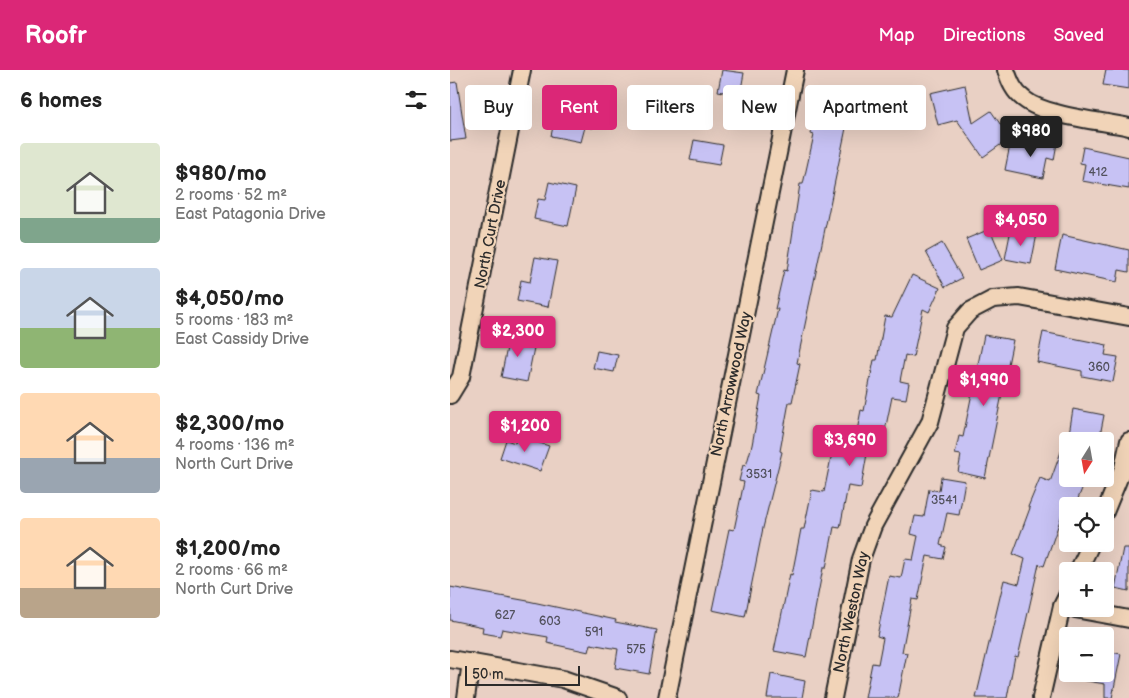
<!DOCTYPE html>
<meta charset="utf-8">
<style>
:root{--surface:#fff;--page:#f6f6f6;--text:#222;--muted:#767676;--accent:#db2777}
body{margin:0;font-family:"Balsamiq Sans",sans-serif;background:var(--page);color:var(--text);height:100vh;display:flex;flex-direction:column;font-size:19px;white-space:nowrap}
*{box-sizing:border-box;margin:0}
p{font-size:16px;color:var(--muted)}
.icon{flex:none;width:28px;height:28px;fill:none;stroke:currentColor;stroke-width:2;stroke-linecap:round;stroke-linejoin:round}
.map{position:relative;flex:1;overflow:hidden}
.panel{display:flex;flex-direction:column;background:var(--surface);width:450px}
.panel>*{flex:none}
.top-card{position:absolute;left:15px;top:15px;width:475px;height:45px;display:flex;gap:10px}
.needle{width:32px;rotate:191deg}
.tools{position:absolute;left:609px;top:362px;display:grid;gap:10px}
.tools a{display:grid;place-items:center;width:55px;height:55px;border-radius:5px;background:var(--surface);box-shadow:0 5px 20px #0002;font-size:25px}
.scale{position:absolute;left:15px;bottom:12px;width:115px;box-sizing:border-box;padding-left:5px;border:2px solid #2b2b2b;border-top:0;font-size:14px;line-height:18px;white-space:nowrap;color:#2b2b2b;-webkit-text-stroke:4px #f1d4b8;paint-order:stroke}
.price{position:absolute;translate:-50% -42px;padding:0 11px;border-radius:5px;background:var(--accent);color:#fff;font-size:16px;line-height:32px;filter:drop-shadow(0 1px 2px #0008)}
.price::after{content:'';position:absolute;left:50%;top:30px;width:15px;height:11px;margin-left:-8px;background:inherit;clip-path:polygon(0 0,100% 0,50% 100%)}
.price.current{background:#222;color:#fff}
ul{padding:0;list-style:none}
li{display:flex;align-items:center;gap:15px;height:125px;padding:0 20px}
li span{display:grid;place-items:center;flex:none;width:140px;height:100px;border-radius:5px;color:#555}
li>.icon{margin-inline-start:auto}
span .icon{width:60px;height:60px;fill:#fffc;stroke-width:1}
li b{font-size:21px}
h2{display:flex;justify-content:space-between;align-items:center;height:60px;padding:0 20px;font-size:21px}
.tag{padding:0 18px;border-radius:5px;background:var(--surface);box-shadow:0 5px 20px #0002;font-size:18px;line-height:45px}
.tag.current{background:var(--accent);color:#fff}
header{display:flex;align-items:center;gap:30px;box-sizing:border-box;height:70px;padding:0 25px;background:var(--accent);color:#fff}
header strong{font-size:24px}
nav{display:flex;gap:28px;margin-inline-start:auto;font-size:18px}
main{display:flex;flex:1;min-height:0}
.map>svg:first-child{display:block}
.building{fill:#c7c2f4;stroke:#2b2b2b}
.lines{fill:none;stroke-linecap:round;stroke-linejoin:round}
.minor-casing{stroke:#2b2b2b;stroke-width:20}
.minor{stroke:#f1d4b8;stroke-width:16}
.labels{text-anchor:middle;stroke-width:4.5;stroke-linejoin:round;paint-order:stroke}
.number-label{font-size:12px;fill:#52515d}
.street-label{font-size:15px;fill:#2b2b2b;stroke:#f1d4b8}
</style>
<header>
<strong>Roofr</strong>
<nav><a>Map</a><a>Directions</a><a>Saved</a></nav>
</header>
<main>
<section class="panel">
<h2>6 homes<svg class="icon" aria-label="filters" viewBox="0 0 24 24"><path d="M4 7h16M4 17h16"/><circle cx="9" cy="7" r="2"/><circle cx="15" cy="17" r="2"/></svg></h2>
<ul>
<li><span style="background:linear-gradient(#dfe7d0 75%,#7fa58c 0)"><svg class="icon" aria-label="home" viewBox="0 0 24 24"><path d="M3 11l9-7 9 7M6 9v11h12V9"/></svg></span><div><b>$980/mo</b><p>2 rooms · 52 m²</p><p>East Patagonia Drive</p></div></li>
<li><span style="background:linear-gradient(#c9d6e8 60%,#8fb573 0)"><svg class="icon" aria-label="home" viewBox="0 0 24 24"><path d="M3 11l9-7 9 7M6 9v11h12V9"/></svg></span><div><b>$4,050/mo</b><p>5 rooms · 183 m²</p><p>East Cassidy Drive</p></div></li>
<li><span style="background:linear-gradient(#ffd9b3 65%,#9aa5b1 0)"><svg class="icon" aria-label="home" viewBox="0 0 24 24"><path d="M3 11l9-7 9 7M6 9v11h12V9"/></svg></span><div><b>$2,300/mo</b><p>4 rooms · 136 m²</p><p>North Curt Drive</p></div></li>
<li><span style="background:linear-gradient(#ffd9b3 70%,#b9a48a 0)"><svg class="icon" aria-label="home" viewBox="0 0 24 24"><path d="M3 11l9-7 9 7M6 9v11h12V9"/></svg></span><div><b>$1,200/mo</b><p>2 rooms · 66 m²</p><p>North Curt Drive</p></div></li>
</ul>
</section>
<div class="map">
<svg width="679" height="628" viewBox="0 0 679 628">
<rect width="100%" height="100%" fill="#e9d0c4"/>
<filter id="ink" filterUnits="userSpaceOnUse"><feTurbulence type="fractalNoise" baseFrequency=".02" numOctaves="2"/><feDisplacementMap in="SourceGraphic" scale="10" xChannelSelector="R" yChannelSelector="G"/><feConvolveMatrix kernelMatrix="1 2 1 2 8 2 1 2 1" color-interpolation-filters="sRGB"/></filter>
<g filter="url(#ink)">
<g class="building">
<path d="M272,0L294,3L290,25L268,21Z"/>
<path d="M656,0H679V19L653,15Z"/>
<path d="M7,12L16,69L0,71V13Z"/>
<path d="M515,15L523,53L541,41L560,68L533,87L507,50L488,55L480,23Z"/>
<path d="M118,22L149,29L143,58L135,57L131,72L101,66L105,47L112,49Z"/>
<path d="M369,27L401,34L347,293L350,294L342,332H339L330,381L332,382L313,458L295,547L262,540L279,459L284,460L294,412L289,411L293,395L296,396L302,375L311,326L308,325L328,239H325L334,200L337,201L350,114H353L364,65L361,64Z"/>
<path d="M584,69L607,73L604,90L597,88L593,108L555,100L560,75L582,79Z"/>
<path d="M244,70L273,75L269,95L240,90Z"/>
<path d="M633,77L679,87V119L632,111L635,94L630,93Z"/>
<path d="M99,112L126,118L118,156L84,149L88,129L95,130Z"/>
<path d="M540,159L553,190L529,200L516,169Z"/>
<path d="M561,159L587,164L581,194L555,189Z"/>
<path d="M612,165L679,180V202L669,200L667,212L605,199Z"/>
<path d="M492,173L512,208L495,217L476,182Z"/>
<path d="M85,187L107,191L98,237L67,231L71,210L80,212Z"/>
<path d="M462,205L490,218L479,242L473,239L463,287L455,285L450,311L459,313L456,329L442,327L431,380L418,378L411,418L398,416L390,458L384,457L376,498H373L356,587L324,581L340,504L342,505L351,459H354L362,420L374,422L383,378L403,382L411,340L414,341L424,290H427L435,246L442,247Z"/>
<path d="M593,262L657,275L655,285L668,287L663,312L632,306V301L587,292Z"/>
<path d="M60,263L86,268L77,312L51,307Z"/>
<path d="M534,265L563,270L535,408L508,402L511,385L505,384L509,366L513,367Z"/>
<path d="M147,281L168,285L164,302L143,298Z"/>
<path d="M623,339L654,345L649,371H618V409H636L625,436H615L594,496L589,494L568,587L565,586L557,628H526L554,510L569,514L575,489L563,484L580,438L578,437L590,408L600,412L616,368L618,370Z"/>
<path d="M68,366L99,376L90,401L50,388L56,370L65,373Z"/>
<path d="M491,407L515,411L509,445L497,443L490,475L496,477L493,489L477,486L468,530L462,529L452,582L457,583L448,628H415L422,593L428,594L433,568L427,566L439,506L451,508L455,489L463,490L468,466L461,464L465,446L474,447L479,419L489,421Z"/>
<path d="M673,478H679V521L665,518Z"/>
<path d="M0,517L78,531L166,550L165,552L207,560L199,604L165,598L168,579L141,574L139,582L97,573L98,567L52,559L50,566L32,563L33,557L0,550Z"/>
<path d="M655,581L671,584L662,628H655V614L631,610V604H655Z"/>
<path d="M321,604L355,611L352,628H317Z"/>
</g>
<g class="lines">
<g class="minor-casing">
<g id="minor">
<path d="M556,0C560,12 564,22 574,29C594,46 652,51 679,57"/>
<path d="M0,325L11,307L72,0"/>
<path d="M655,442L673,398L679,371"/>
<path d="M628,501L641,474"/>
<path d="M625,539L679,549"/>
<path d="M0,589L113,609L168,628"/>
<path d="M16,628L21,592"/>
<path d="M217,628L345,0"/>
<path d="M383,628L411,489L423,456L480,352L505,258L520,241L543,229L569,227L679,247"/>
<path d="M591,628L612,536L618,524"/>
</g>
</g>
<use href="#minor" class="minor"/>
</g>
</g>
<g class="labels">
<g class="number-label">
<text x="648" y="106">412</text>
<text x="649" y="301">360</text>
<text x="309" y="408">3531</text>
<text x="494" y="434">3541</text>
<text x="55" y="549">627</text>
<text x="100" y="555">603</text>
<text x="144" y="566">591</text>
<text x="186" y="583">575</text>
</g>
<g class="street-label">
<text transform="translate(40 164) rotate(-79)" y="5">North Curt Drive</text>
<text transform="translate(281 314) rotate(-78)" y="5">North Arrowwood Way</text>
<text transform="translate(401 542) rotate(-78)" y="5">North Weston Way</text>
</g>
</g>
</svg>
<div class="tools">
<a><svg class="needle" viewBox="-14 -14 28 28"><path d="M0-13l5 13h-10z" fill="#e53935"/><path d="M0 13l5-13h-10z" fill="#767676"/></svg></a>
<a><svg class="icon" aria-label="locate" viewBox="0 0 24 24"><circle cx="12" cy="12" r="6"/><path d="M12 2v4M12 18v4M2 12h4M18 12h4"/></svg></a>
<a>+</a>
<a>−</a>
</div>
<div class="scale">50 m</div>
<b class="price current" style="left:581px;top:88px">$980</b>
<b class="price" style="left:571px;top:177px">$4,050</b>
<b class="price" style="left:68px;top:288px">$2,300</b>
<b class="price" style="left:534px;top:337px">$1,990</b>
<b class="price" style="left:75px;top:383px">$1,200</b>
<b class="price" style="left:400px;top:397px">$3,690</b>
<div class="top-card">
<a class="tag">Buy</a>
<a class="tag current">Rent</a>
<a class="tag">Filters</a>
<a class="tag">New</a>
<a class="tag">Apartment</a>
</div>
</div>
</main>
